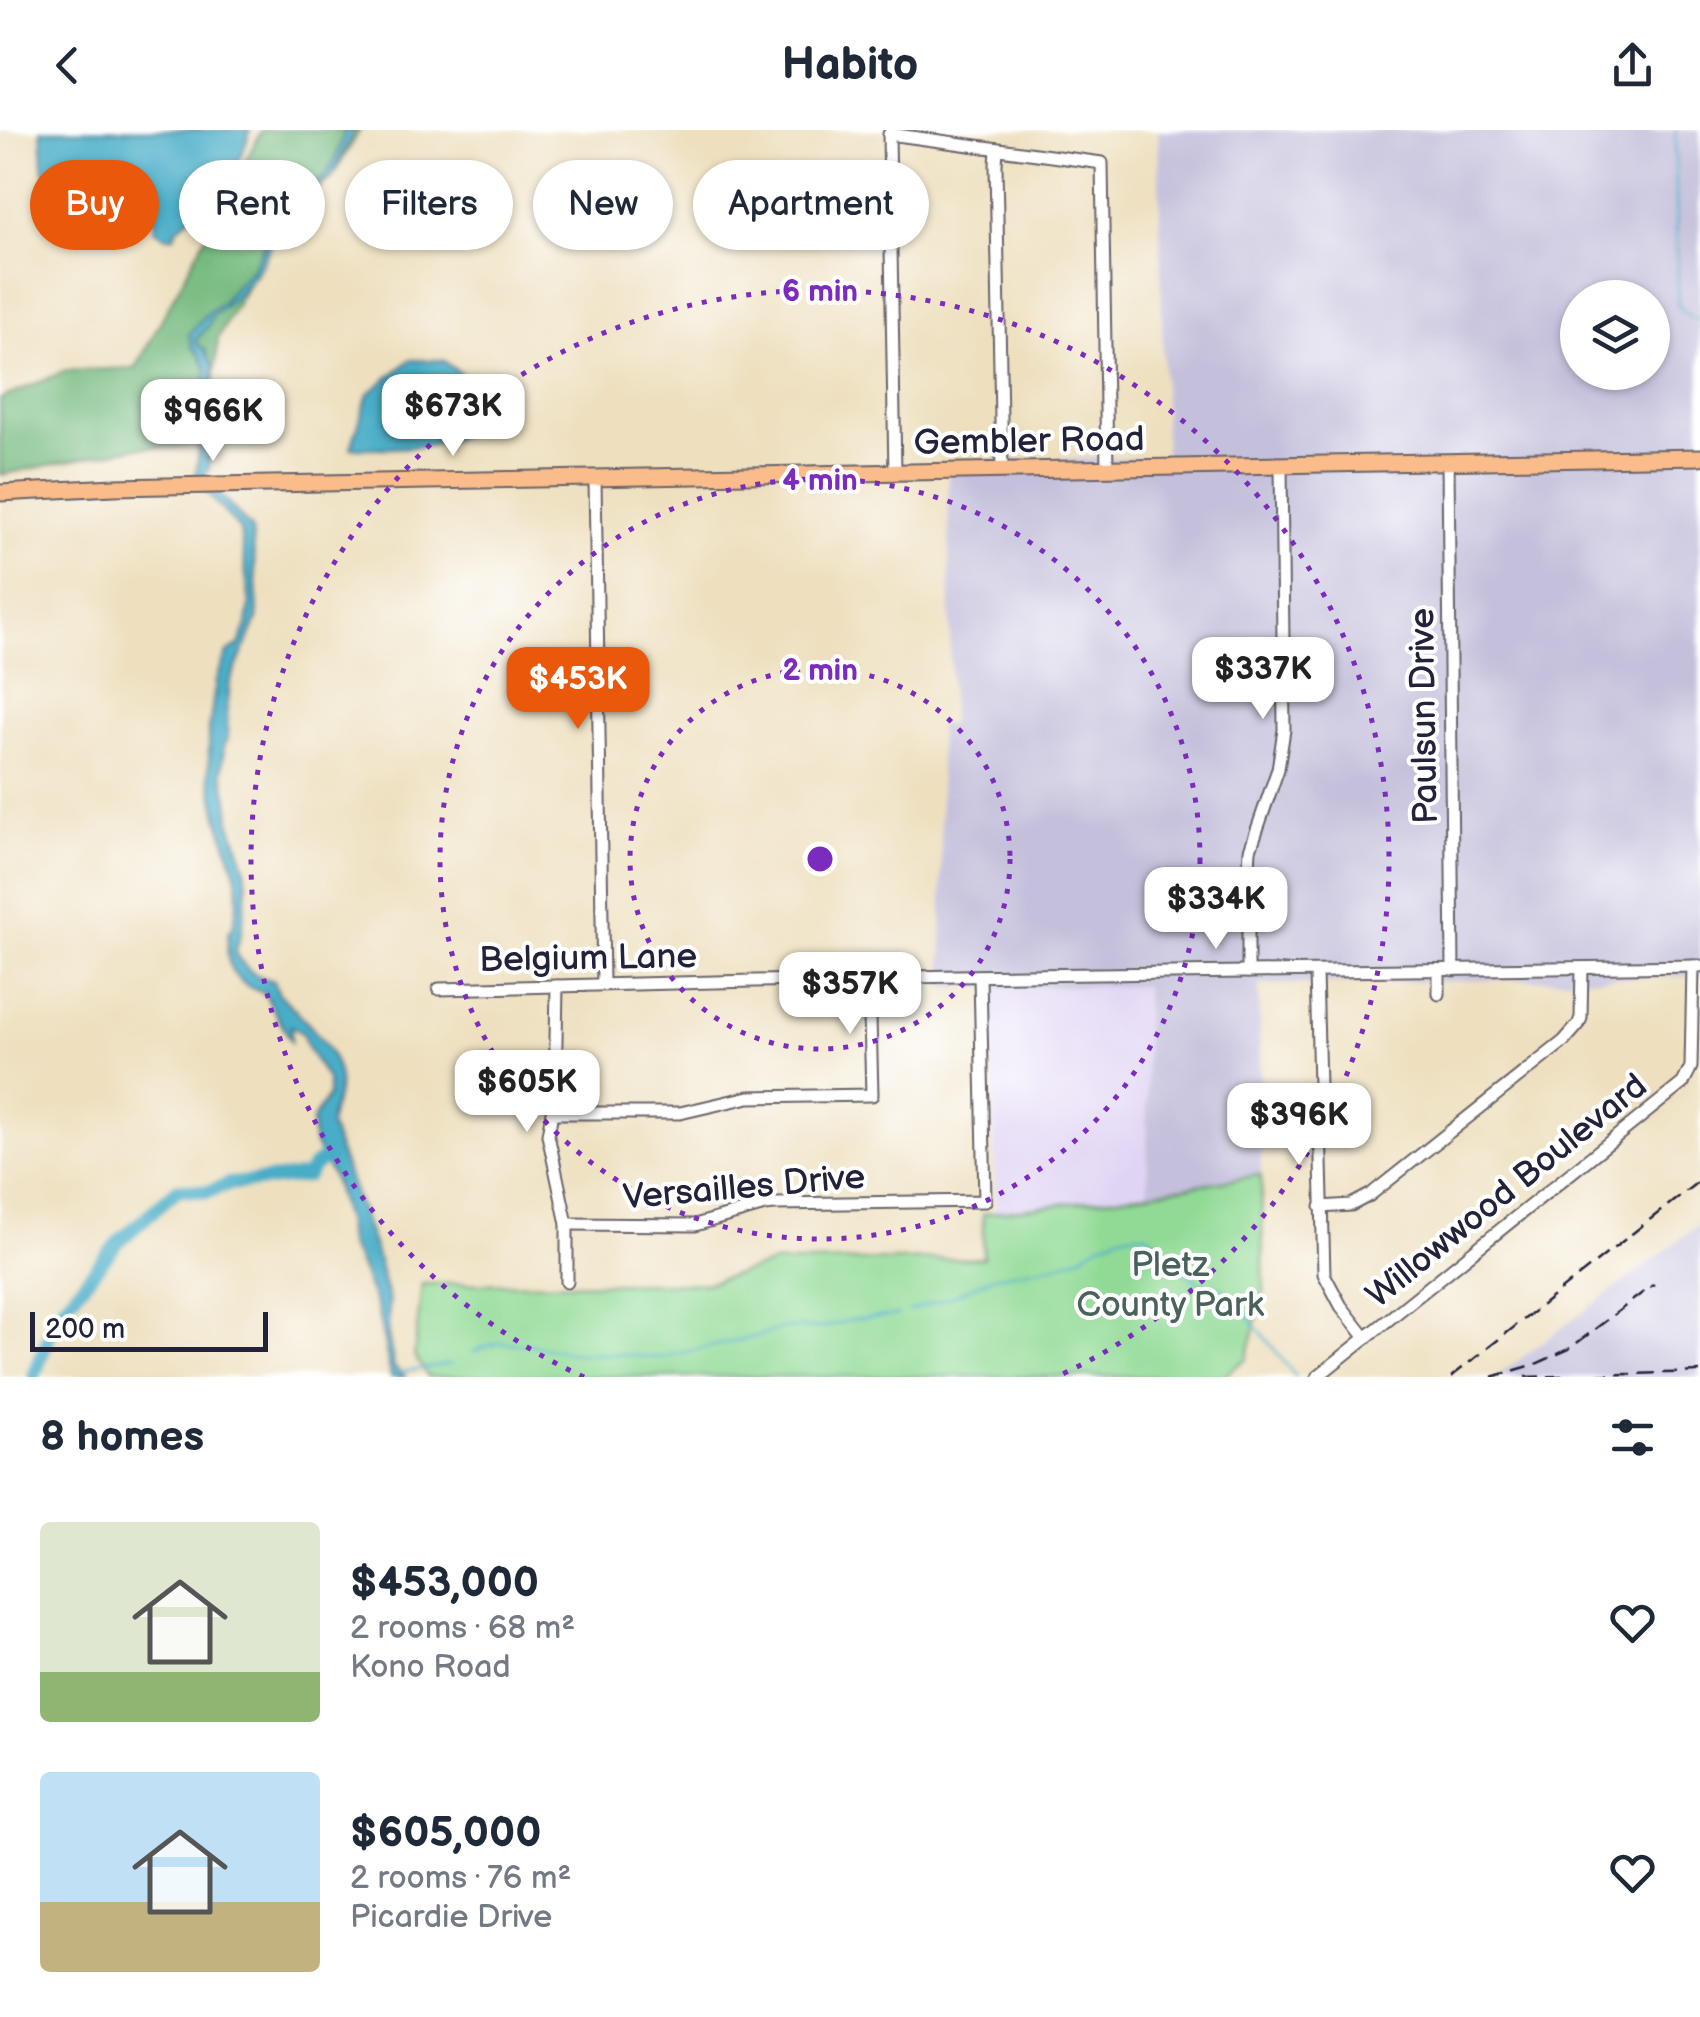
<!DOCTYPE html>
<meta charset="utf-8">
<style>
:root{--surface:#fff;--page:#f2f2f3;--text:#1f2937;--muted:#747a83;--accent:#ea580c}
body{margin:0;font-family:"Balsamiq Sans",sans-serif;background:var(--page);color:var(--text);height:100vh;display:flex;flex-direction:column;font-size:38px;white-space:nowrap}
*{box-sizing:border-box;margin:0}
p{font-size:32px;color:var(--muted)}
.icon{flex:none;width:55px;height:55px;fill:none;stroke:currentColor;stroke-width:2;stroke-linecap:round;stroke-linejoin:round}
.map{position:relative;height:1247px;overflow:hidden}
.drawer{display:flex;flex-direction:column;background:var(--surface);flex:1}
.drawer>*{flex:none}
.guide{position:absolute;left:30px;top:30px;width:1000px;height:90px;display:flex;gap:20px}
.controls{position:absolute;left:1560px;top:150px;display:grid;gap:20px}
.controls a{display:grid;place-items:center;width:110px;height:110px;border-radius:50%;background:var(--surface);box-shadow:0 2px 8px #0004;font-size:50px}
.scale{position:absolute;left:30px;bottom:25px;width:238px;box-sizing:border-box;padding-left:10px;border:5px solid #22223b;border-top:0;font-size:28px;line-height:35px;white-space:nowrap;color:#22223b;-webkit-text-stroke:8px #fff;paint-order:stroke}
.price{position:absolute;translate:-50% -85px;padding:0 22px;border-radius:20px;background:#fff;color:#222;font-size:32px;line-height:65px;filter:drop-shadow(0 2px 5px #0008)}
.price::after{content:'';position:absolute;left:50%;top:60px;width:30px;height:22px;margin-left:-15px;background:inherit;clip-path:polygon(0 0,100% 0,50% 100%)}
.price.selected{background:var(--accent);color:#fff}
ul{padding:0;list-style:none}
li{display:flex;align-items:center;gap:30px;height:250px;padding:0 40px}
li span{display:grid;place-items:center;flex:none;width:280px;height:200px;border-radius:10px;color:#555}
li>.icon{margin-inline-start:auto}
span .icon{width:120px;height:120px;fill:#fffc;stroke-width:1}
li b{font-size:42px}
h2{display:flex;justify-content:space-between;align-items:center;height:120px;padding:0 40px;font-size:42px}
.chip{padding:0 35px;border-radius:45px;background:var(--surface);box-shadow:0 2px 8px #0004;font-size:35px;line-height:90px}
.chip.selected{background:var(--accent);color:#fff}
header{display:flex;justify-content:space-between;align-items:center;height:130px;padding:0 40px;background:var(--surface);font-size:45px;font-weight:600}
.map>svg:first-child{display:block}
.built{fill:#e0d4f4}
.industrial{fill:#c4c0db;fill-rule:evenodd}
.green{fill:#91da95;stroke:#5a7e68;stroke-width:2.5}
.forest{fill:#74ba7e;stroke:#4b6e5c;stroke-width:2.5}
.water{fill:#48adc7;stroke:#356881;stroke-width:2.5}
.lines{fill:none;stroke-linecap:round;stroke-linejoin:round}
.stream{stroke:#48adc7;stroke-width:2.5}
.river{stroke:#48adc7;stroke-width:14}
.minor-casing{stroke:#696469;stroke-width:15}
.major-casing{stroke:#696469;stroke-width:19}
.minor{stroke:#fff;stroke-width:11}
.major{stroke:#f9bc8a;stroke-width:15}
.rail{stroke:#22223b;stroke-width:2.5;stroke-dasharray:15 8;stroke-linecap:butt}
.ring{fill:none;stroke:#7b2cbf;stroke-width:5;stroke-dasharray:5 10}
.labels{text-anchor:middle;stroke-width:8;stroke-linejoin:round;paint-order:stroke}
.street-label{font-size:35px;fill:#22223b;stroke:#fff}
.park-label{font-size:35px;fill:#49625a;stroke:#fff}
.centre{fill:#7b2cbf;stroke:#fff;stroke-width:5}
.ring-label{font-size:30px;text-anchor:middle;font-weight:bold;fill:#7b2cbf;stroke:#fff;stroke-width:8;stroke-linejoin:round;paint-order:stroke}
</style>
<header><svg class="icon" aria-label="back" viewBox="0 0 24 24"><path d="M15 5l-7 7 7 7"/></svg>Habito<svg class="icon" aria-label="share" viewBox="0 0 24 24"><path d="M12 15V3M7 8l5-5 5 5M5 13v7h14v-7"/></svg></header>
<div class="map">
<svg width="1700" height="1247" viewBox="0 0 1700 1247">
<rect width="100%" height="100%" fill="#fff"/>
<filter id="ink" filterUnits="userSpaceOnUse"><feTurbulence type="fractalNoise" baseFrequency=".01" numOctaves="2"/><feDisplacementMap in="SourceGraphic" scale="20" xChannelSelector="R" yChannelSelector="G"/><feConvolveMatrix kernelMatrix="1 2 1 2 8 2 1 2 1" color-interpolation-filters="sRGB"/></filter>
<filter id="wash" filterUnits="userSpaceOnUse"><feTurbulence type="fractalNoise" baseFrequency=".0048" numOctaves="4" result="noise"/><feDisplacementMap in="SourceGraphic" scale="40" xChannelSelector="R" yChannelSelector="G"/><feGaussianBlur stdDeviation="2.25" result="paint"/><feColorMatrix in="noise" values="0 0 0 0 0 0 0 0 0 0 0 0 0 0 0 0 0 1.4 0 .05"/><feComposite in="paint" operator="in"/></filter>
<g filter="url(#wash)">
<rect width="100%" height="100%" fill="#eee0bf"/>
<path class="built" d="M1145,856L1148,1063L995,1082L992,857Z"/>
<g class="industrial">
<path d="M1158,0H1700V846L1259,855L1261,1045L1148,1063L1145,856L943,857L939,595L951,594L948,332L1165,327ZM1578,168H1652V242H1578Z"/>
<path d="M1700,1093V1247H1496L1669,1118Z"/>
</g>
<path class="green" d="M1261,1045L1264,1163L1247,1228L1222,1247H428L414,1226L422,1154L707,1153L774,1133L983,1128V1084L1148,1063Z"/>
<path class="forest" d="M262,0H360L331,49L289,81L218,208L213,260L221,314L133,318L0,345V269L65,241L136,238Z"/>
<g class="water">
<path d="M41,0H250C241,42 208,71 177,99L174,106L166,107L154,99L155,90L119,80L107,93C93,90 68,73 53,65L43,37Z"/>
<path d="M345,0H354L332,46L310,60L306,67C281,72 273,119 259,139C248,155 231,174 214,183L208,196L196,210L197,214L205,219L213,235L209,339L204,345L252,400L258,480L257,490L230,552L227,581L228,607L224,615L222,642L229,674L230,691L245,736L247,757L242,800L235,823C248,842 252,845 274,851L278,862C299,886 336,915 339,949C341,966 329,980 330,996L375,1120L389,1172L388,1204L394,1237L405,1247H391L377,1178L357,1129L348,1114L346,1094L333,1048L313,1011L312,990L328,966V951L306,915L303,904L291,896V911L264,863C229,852 224,833 229,800L233,798L238,769L237,747L219,690L209,645V599L216,550L227,523L239,515L247,495L250,475L240,400L195,349L198,332V310L205,302L207,293L205,253L207,239L199,224L192,217L189,204C199,192 209,179 223,173C231,156 239,154 250,141C263,126 266,104 276,87C281,57 305,64 324,46C336,34 340,15 345,0Z"/>
<path d="M410,230H443L471,252L479,275L473,298C439,323 392,317 351,318L368,264Z"/>
</g>
<g class="lines">
<g class="stream">
<path d="M1675,0L1678,175L1689,187L1700,189"/>
<path d="M909,1181L950,1167L995,1146L1056,1135L1081,1126L1098,1115L1120,1105L1144,1103L1153,1108L1176,1135L1198,1152L1221,1158L1245,1182L1296,1247"/>
<path d="M473,1222L484,1217L501,1213L527,1214L578,1224H615L658,1228L759,1206L782,1198H820L852,1190L897,1185"/>
<path d="M397,1243L450,1234"/>
</g>
<path class="river" d="M34,1246L57,1185L118,1112L178,1059L207,1062L229,1054L307,1046L313,1037L329,1024"/>
</g>
</g>
<g filter="url(#ink)">
<g class="lines">
<g class="minor-casing">
<g id="minor">
<path d="M997,19L996,35L1002,341"/>
<path d="M1448,332L1453,840"/>
<path d="M895,343L889,4L1102,33L1107,339"/>
<path d="M595,349L603,854"/>
<path d="M1439,840V864"/>
<path d="M1248,842V753L1250,720L1278,639L1284,600L1281,335"/>
<path d="M1316,842L1324,1144L1341,1176L1366,1208"/>
<path d="M557,856L555,965L548,1005L567,1094V1152"/>
<path d="M439,859L955,846L1700,836"/>
<path d="M552,983H680L749,967L872,965L869,848"/>
<path d="M1321,1077L1351,1075L1370,1065L1564,911L1578,895L1581,888L1582,838"/>
<path d="M567,1094L695,1095L765,1075L775,1074L985,1071L980,846"/>
<path d="M1317,1247L1683,953L1691,937L1693,836"/>
</g>
</g>
<g class="major-casing">
<path id="major" d="M0,363L114,357L1700,327"/>
</g>
<use href="#minor" class="minor"/>
<use href="#major" class="major"/>
<g class="rail">
<path d="M1451,1247L1700,1050"/>
<path d="M1492,1247L1536,1234L1569,1219L1654,1154"/>
<path d="M1525,1247L1700,1242"/>
</g>
</g>
</g>
<g class="ring">
<circle cx="820" cy="729" r="190"/>
<circle cx="820" cy="729" r="380"/>
<path d="M584 1247A569 569 0 1 1 1056 1247"/>
</g>
<g class="labels">
<g class="street-label">
<text transform="translate(1029 310) rotate(-1)" y="12">Gembler Road</text>
<text transform="translate(1423 586) rotate(-91)" y="12">Paulsun Drive</text>
<text transform="translate(588 827) rotate(-1)" y="12">Belgium Lane</text>
<text transform="translate(744 1056) rotate(-5)" y="12">Versailles Drive</text>
<text transform="translate(1506 1060) rotate(-39)" y="12">Willowwood Boulevard</text>
</g>
<g class="park-label">
<text x="1170" y="1146">Pletz<tspan x="1170" dy="40">County Park</tspan></text>
</g>
</g>
<circle cx="820" cy="729" r="15" class="centre"/>
<g class="ring-label">
<text x="820" y="171">6 min</text>
<text x="820" y="360">4 min</text>
<text x="820" y="550">2 min</text>
</g>
</svg>
<div class="controls">
<a><svg class="icon" aria-label="layers" viewBox="0 0 24 24"><path d="M12 4l9 5-9 5-9-5zM3 14l9 5 9-5"/></svg></a>
</div>
<div class="scale">200 m</div>
<b class="price" style="left:453px;top:329px">$673K</b>
<b class="price" style="left:213px;top:334px">$966K</b>
<b class="price" style="left:1263px;top:592px">$337K</b>
<b class="price selected" style="left:578px;top:602px">$453K</b>
<b class="price" style="left:1216px;top:822px">$334K</b>
<b class="price" style="left:850px;top:907px">$357K</b>
<b class="price" style="left:527px;top:1005px">$605K</b>
<b class="price" style="left:1299px;top:1038px">$396K</b>
<div class="guide">
<a class="chip selected">Buy</a>
<a class="chip">Rent</a>
<a class="chip">Filters</a>
<a class="chip">New</a>
<a class="chip">Apartment</a>
</div>
</div>
<section class="drawer">
<h2>8 homes<svg class="icon" aria-label="filters" viewBox="0 0 24 24"><path d="M4 7h16M4 17h16"/><circle cx="9" cy="7" r="2"/><circle cx="15" cy="17" r="2"/></svg></h2>
<ul>
<li><span style="background:linear-gradient(#dfe7d0 75%,#8fb573 0)"><svg class="icon" aria-label="home" viewBox="0 0 24 24"><path d="M3 11l9-7 9 7M6 9v11h12V9"/></svg></span><div><b>$453,000</b><p>2 rooms · 68 m²</p><p>Kono Road</p></div><svg class="icon" aria-label="heart" viewBox="0 0 24 24"><path d="M12 20l-8-8c-3-5 5-10 8-4 3-6 11-1 8 4z"/></svg></li>
<li><span style="background:linear-gradient(#bfe0f5 65%,#c2b280 0)"><svg class="icon" aria-label="home" viewBox="0 0 24 24"><path d="M3 11l9-7 9 7M6 9v11h12V9"/></svg></span><div><b>$605,000</b><p>2 rooms · 76 m²</p><p>Picardie Drive</p></div><svg class="icon" aria-label="heart" viewBox="0 0 24 24"><path d="M12 20l-8-8c-3-5 5-10 8-4 3-6 11-1 8 4z"/></svg></li>
</ul>
</section>
